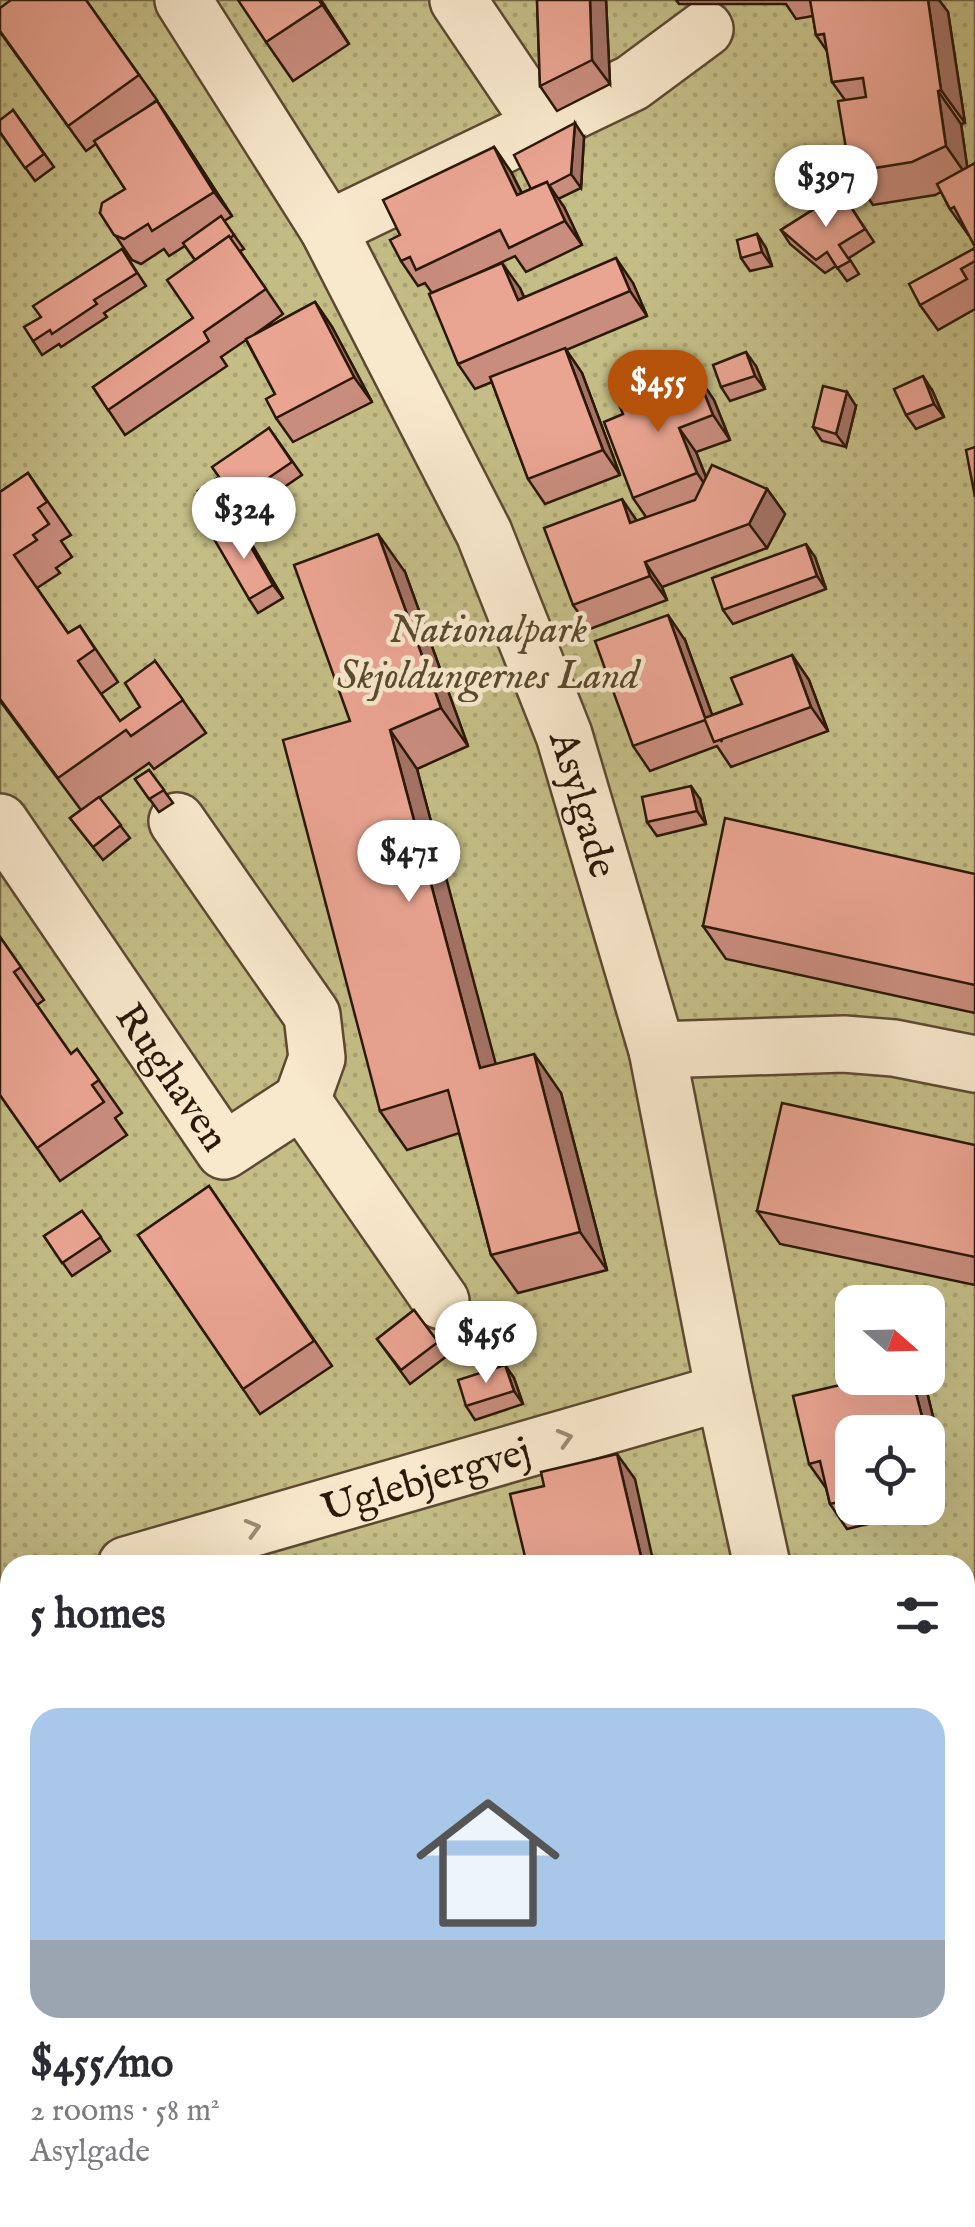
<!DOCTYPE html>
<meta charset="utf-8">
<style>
:root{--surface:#fff;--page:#f2f2f3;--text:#2b2b33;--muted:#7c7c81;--accent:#b45309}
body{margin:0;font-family:"IM FELL English",serif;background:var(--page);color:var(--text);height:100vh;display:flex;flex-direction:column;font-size:38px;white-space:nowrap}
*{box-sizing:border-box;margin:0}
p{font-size:32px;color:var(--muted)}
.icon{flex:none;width:55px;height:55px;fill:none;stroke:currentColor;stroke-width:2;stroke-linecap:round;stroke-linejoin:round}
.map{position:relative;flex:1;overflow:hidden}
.details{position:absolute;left:0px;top:1555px;width:975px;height:672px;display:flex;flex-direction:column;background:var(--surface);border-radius:30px 30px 0 0;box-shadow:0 10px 40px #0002}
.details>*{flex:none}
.needle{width:65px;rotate:110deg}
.fabs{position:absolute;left:835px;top:1285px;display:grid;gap:20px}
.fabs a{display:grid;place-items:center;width:110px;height:110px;border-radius:20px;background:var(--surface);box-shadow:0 10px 40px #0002;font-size:50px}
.price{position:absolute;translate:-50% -85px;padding:0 22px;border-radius:35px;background:#fff;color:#222;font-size:32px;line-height:65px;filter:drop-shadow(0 2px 5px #0008)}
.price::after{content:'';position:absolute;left:50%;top:60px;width:30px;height:22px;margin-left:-15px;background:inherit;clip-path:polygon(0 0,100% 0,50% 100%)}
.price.current{background:var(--accent);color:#fff}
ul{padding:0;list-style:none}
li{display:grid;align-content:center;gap:20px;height:530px;padding:0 30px}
li span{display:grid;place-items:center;height:310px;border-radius:30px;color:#555}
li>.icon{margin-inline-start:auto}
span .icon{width:180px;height:180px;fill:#fffc;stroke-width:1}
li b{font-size:42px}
h2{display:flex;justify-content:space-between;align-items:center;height:120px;padding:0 30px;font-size:42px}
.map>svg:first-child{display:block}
.park{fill:url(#park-dots);stroke:#786a47;stroke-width:2.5;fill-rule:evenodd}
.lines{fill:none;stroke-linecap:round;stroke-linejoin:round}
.minor-casing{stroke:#5d4932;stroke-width:60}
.minor{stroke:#f8e8cc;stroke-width:55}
.wall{fill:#c98d7e;stroke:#2b1808;stroke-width:2.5;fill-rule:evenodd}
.shaded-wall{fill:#a47366;stroke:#2b1808;stroke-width:2.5}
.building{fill:#eaa492;stroke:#2b1808;stroke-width:2.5}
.oneway{stroke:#9c8a74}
.labels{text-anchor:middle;stroke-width:9;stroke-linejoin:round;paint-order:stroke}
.park-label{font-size:40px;font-style:italic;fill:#594a2e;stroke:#f8e8cc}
.street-label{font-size:40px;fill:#2b1808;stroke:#f8e8cc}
</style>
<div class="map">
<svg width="975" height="2227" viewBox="0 0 975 2227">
<defs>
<pattern id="park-dots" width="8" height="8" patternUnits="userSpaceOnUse" patternTransform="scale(2.5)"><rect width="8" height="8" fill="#c4bd86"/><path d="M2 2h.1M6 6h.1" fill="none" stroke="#a9a272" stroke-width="1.8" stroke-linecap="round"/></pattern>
</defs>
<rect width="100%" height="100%" fill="#f4dbb1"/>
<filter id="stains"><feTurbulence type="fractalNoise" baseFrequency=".002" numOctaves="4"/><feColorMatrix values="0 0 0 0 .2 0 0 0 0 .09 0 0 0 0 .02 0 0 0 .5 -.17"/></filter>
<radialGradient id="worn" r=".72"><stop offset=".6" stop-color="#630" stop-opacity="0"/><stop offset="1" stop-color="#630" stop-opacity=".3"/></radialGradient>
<path class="park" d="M0,0H975V2227H0ZM852,1302H928V1378H852ZM852,1432H928V1508H852ZM10,1565H965V2218H10Z"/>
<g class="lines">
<g class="minor-casing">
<g id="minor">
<path id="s1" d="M183,0L328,229L484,533L564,735L657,1050L724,1392L762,1565"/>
<path d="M458,0L543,126"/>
<path d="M328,229L632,83L705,29"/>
<path d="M177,821L312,1015L317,1058L302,1100"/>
<path id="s2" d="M0,822L224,1151L302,1100L441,1301"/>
<path d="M657,1050L844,1044L894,1048L975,1064"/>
<path id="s3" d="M126,1565L724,1392"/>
<path d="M965,1900L975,1909"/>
<path d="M308,2218L312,2227"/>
<path d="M781,2218L788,2227"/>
</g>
</g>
<use href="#minor" class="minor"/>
</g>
<g class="wall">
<path d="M86,0L157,100L142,111L157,101L174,126L232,216L224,221L244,249L240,251L283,314L255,334L315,302L332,327L372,402L293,442L276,418L275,394L246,340L221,357L227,366L125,435L93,387L193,318L195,260L185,246L169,256L164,249L141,264L132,260L100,213L125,189L96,144L86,151L0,32Z"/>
<path d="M321,0L349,44L293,81L266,42Z"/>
<path d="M537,0H606L610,84L557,111L540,86Z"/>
<path d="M676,0H939L948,12L965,123L961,124L967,167V233L950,209L941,192L935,195L873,205L850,172L845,100L832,82L827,51L816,35L813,16L796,19L786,4H679Z"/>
<path d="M13,110L54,167L35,181L0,133Z"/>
<path d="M584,137L581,188L558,199L564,207L582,245L526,272L515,256L481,272L520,288L524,297L633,283L647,316L566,350L582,373L620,475L545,504L528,479L492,382L475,389L458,364L432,293L425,283L418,286L401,261L400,235L494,147L511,172L522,193L531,189Z"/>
<path d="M841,192L874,242L849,258L859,274L847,281L836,266L825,273L790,244L781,230Z"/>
<path d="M757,234L766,248L772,266L750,271L741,258Z"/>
<path d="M975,248V309L938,330L920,305Z"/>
<path d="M122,249L146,286L104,313L107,317L61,347L59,344L42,355L33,341L41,317Z"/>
<path d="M756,366L765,389L730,401L721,387Z"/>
<path d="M697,375L714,400L730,440L696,452L706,477L767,489L785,514L767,548L662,587L667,600L590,629L573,605L637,521L646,517L633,498Z"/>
<path d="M932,390L944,417L916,429L906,415Z"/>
<path d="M856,406L846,447L822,441L813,427Z"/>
<path d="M269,428L302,475L224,528L198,491L219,477Z"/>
<path d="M28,473L71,535L61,541L72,557L56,568L60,573L37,588L68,633L80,626L118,682L101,694L120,721L140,707L155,661L206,733L154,769L149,763L99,798L130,838L103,860L70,818L81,810L0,701V492Z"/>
<path d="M248,538L283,598L258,613L249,599Z"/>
<path d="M815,557L826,589L733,624L723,610Z"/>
<path d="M405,572L468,746L417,769L495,1064L561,1093L607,1270L518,1293L491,1255L459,1133L407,1150L380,1111L350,721Z"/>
<path d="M685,640L712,715L742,704L792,655L809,680L828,731L731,767L717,746L650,771L633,746Z"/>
<path d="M149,770L173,803L159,812L135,779Z"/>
<path d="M700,799L706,824L657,836L647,822Z"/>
<path d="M975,874V1013L726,959L703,926Z"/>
<path d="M0,937L44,1000L37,1005L71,1054L77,1049L122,1113L115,1118L127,1135L60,1181L0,1095Z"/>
<path d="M975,1145V1285L780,1244L757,1211Z"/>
<path d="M209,1186L332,1366L260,1414L138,1235Z"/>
<path d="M82,1211L110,1251L72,1276L44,1236Z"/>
<path d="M414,1310L447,1356L410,1384L377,1339Z"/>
<path d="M505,1365L514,1378L523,1404L475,1420L466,1406Z"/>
<path d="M870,1378H917L927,1392L944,1462L929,1465L938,1507L847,1529L830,1504L826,1488L809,1464ZM852,1432H928V1508H852Z"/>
<path d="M975,1590V1687L966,1690L975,1703V1870L965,1862V1594Z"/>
<path d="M965,1943L975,1956V2089L970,2083L965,2087Z"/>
<path d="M0,2083L10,2086V2157L0,2153Z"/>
<path d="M85,2218H172L154,2227H90Z"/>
<path d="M524,2218H622L612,2227H531Z"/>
<path d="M640,2218H656L648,2225Z"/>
<path d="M682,2218H704L694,2227H690Z"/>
<path d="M871,2218H889L877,2226Z"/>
<path d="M939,2218L946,2227H910Z"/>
</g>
<g class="shaded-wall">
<path d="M319,0H321L349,44Z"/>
<path d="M590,0H606L610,84L592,60Z"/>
<path d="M928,0H939L948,12L965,123L941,90Z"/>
<path d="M938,91L961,124L969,179L946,146Z"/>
<path d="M157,101L174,126L232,216L214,192Z"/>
<path d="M575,123L584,137L581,188L571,174Z"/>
<path d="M494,147L511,172L535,220L517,195Z"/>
<path d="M547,182L564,207L582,245L565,221Z"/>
<path d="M757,234L766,248L772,266L762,252Z"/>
<path d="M616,258L633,283L647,316L630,291Z"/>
<path d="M502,263L520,288L535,324L518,300Z"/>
<path d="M315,302L332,327L372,402L354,377Z"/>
<path d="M565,348L582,373L620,475L603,450Z"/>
<path d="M746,352L756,366L765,389L755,376Z"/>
<path d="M697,375L714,400L730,440L713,415Z"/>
<path d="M923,376L932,390L944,417L934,404Z"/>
<path d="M847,392L856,406L846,447L836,434Z"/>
<path d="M679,428L696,452L714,498L697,473Z"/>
<path d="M767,489L785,514L767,548L749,524Z"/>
<path d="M622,499L639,524L630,523Z"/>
<path d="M238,525L248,538L283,598L273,585Z"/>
<path d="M378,534L405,572L468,746L441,708Z"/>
<path d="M806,544L815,557L826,589L817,576Z"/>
<path d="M645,562L662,587L667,600L650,576Z"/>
<path d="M668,615L685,640L722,742L705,718Z"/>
<path d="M792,655L809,680L828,731L811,707Z"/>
<path d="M390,730L417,769L507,1106L480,1068Z"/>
<path d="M691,786L700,799L706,824L697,811Z"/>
<path d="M534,1054L561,1093L607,1270L580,1232Z"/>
<path d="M505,1365L514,1378L523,1404L514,1391Z"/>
<path d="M912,1378H917L927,1392L944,1462L928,1438V1432H926Z"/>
<path d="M617,1454L635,1479L654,1565H643Z"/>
<path d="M928,1464L929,1465L938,1507L928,1492Z"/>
<path d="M965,1688L975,1703V1713L965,1692Z"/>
</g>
<g class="building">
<path d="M11,0H86L139,75L68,126L0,31V8Z"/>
<path d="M238,0H319L322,5L266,42Z"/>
<path d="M537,0H590L592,60L540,86Z"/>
<path d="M810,0H928L941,90L938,91L946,146L912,162L850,172L838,101L866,97L863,78L832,82L824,34L816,35Z"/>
<path d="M157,101L214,192L152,231L148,224L124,239L114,235L100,213L102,203L125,189L94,141Z"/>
<path d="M13,110L44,154L25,168L0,132V120Z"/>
<path d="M575,123L571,174L548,186L547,182L531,189L514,155Z"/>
<path d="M494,147L517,195L547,182L565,221L509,248L500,230L416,270L410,257L401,261L390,240L400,235L383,200Z"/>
<path d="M975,163V247L954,207L950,209L937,184Z"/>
<path d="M841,192L865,229L839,245L850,261L837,268L827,252L816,260L781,230Z"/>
<path d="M221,216L234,235L230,238L229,236L195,260L183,243Z"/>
<path d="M757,234L762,252L741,258L737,240Z"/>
<path d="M229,236L266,289L204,332L209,341L108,410L93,387L193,318L167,280Z"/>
<path d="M975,248V261L961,269L967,279L920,305L909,284Z"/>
<path d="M122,249L137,273L94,300L97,304L52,334L50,330L33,341L24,327L41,317L33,306Z"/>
<path d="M616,258L630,291L458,364L429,294L502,263L518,300Z"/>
<path d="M315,302L354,377L276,418L266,399L275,394L246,339Z"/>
<path d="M565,348L603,450L528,479L490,377Z"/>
<path d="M746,352L755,376L721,387L713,365Z"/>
<path d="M697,375L713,415L679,428L697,473L633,498L604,422L623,414L619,405Z"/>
<path d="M923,376L934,404L906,415L894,389Z"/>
<path d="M823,386L847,392L836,434L813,427Z"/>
<path d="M269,428L292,462L214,515L198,491L219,477L212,467Z"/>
<path d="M975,447V497L966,450Z"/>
<path d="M712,465L767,489L749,524L645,562L650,576L573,605L544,528L622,499L630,523L695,500Z"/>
<path d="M28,473L47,502L38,508L49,524L33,535L37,540L14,555L68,633L80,626L95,649L78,661L120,721L140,707L125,683L155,661L183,700L131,736L126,730L58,778L0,699V492Z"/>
<path d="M238,525L273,585L249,599L214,539Z"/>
<path d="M378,534L441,708L390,730L480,1068L534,1054L580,1232L491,1255L448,1090L380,1111L283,740L350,721L294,565Z"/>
<path d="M806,544L817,576L723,610L712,578Z"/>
<path d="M668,615L705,718L742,704L731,678L792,655L811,707L714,742L705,720L633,746L595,641Z"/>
<path d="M149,770L164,790L149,799L135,779Z"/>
<path d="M691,786L697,811L647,822L642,797Z"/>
<path d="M99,797L121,825L93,847L70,818Z"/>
<path d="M725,818L975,874V985L703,926Z"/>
<path d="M0,937L21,967L14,972L71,1054L77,1049L99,1080L92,1085L104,1102L37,1148L0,1095Z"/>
<path d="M782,1103L975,1145V1257L757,1211Z"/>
<path d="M209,1186L314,1341L243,1389L138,1235Z"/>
<path d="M82,1211L101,1237L62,1263L44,1236Z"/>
<path d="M414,1310L438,1342L401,1370L377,1339Z"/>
<path d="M505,1365L514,1391L466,1406L458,1380Z"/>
<path d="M870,1378H912L926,1432H852V1499L830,1504L820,1461L809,1464L793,1396Z"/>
<path d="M617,1454L643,1565H527L510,1494L544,1486L541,1472Z"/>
<path d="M278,1557L280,1565H252Z"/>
<path d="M975,1590V1681L967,1659L965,1660V1594Z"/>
<path d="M965,1692L975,1713V1755L965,1760Z"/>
<path d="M965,1765L975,1771V1848L965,1842Z"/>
<path d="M965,1943L975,1956V2056L965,2064Z"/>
<path d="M0,2083L10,2086V2147L0,2143Z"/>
<path d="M85,2218H109L92,2227H90Z"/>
<path d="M538,2218H562L552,2227H546Z"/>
<path d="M904,2218H939L942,2221L933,2227H911Z"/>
</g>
<defs><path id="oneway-chevron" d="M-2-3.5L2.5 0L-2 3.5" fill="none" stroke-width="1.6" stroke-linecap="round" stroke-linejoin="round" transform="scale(2.5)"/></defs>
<g class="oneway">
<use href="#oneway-chevron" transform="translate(565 1438) rotate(-16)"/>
<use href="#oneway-chevron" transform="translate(253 1528) rotate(-16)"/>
</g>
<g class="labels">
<g class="park-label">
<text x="488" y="642">Nationalpark<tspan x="488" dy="46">Skjoldungernes Land</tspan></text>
</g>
<g class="street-label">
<text dy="14" stroke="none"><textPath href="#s1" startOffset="902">Asylgade</textPath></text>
<text dy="14" stroke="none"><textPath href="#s2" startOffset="308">Rughaven</textPath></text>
<text dy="14" stroke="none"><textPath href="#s3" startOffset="312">Uglebjergvej</textPath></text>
</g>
</g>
<rect width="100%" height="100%" filter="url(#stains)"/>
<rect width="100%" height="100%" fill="url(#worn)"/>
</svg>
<div class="fabs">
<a><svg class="needle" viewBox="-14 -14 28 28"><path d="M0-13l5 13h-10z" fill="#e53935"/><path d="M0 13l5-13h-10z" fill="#7c7c81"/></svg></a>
<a><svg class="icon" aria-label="locate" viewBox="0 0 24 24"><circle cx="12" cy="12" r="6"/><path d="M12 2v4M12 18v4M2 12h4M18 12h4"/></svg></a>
</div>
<b class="price" style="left:826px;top:230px">$397</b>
<b class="price current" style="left:658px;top:435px">$455</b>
<b class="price" style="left:244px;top:562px">$324</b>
<b class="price" style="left:409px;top:905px">$471</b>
<b class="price" style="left:486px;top:1386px">$456</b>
<section class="details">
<h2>5 homes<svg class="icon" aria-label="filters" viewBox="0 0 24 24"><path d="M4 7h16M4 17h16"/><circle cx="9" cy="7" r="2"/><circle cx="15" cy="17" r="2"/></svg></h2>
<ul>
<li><span style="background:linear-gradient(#a9c7e8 75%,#9aa5b1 0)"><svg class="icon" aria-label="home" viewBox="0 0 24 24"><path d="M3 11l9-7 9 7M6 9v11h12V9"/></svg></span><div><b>$455/mo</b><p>2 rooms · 58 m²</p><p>Asylgade</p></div></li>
</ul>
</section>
</div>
